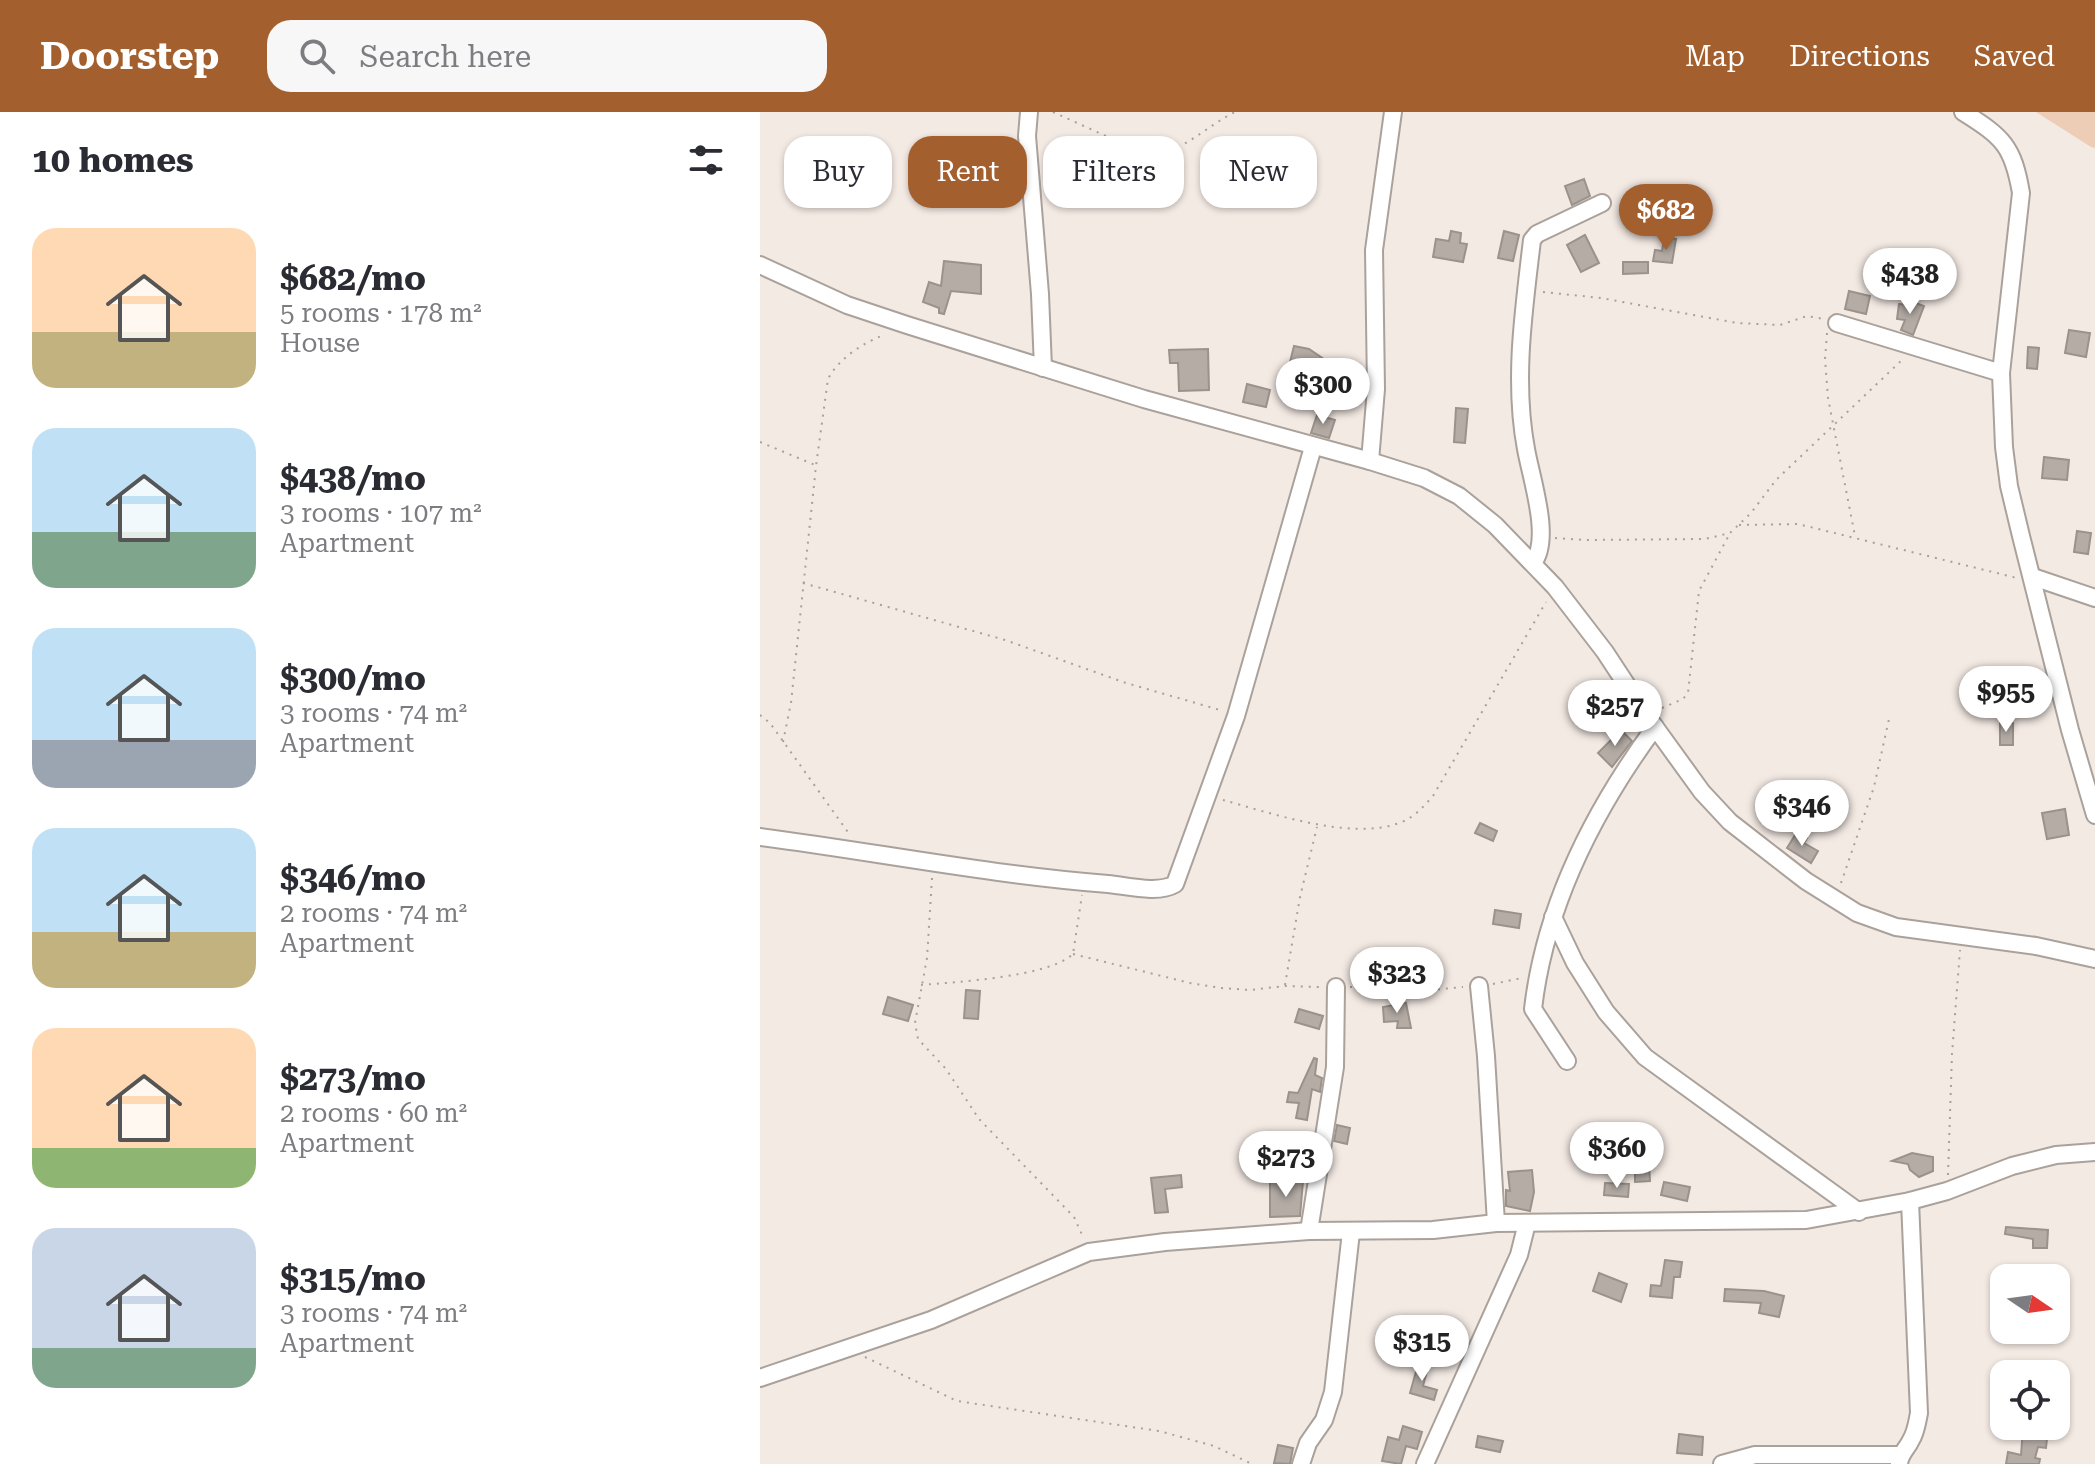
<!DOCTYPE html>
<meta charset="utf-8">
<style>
:root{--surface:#fff;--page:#f7f7f7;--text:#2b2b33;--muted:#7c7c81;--accent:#a3602e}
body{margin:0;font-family:"Roboto Serif",serif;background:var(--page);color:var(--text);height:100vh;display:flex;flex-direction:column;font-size:30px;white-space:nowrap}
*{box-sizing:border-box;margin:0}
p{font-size:26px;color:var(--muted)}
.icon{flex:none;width:44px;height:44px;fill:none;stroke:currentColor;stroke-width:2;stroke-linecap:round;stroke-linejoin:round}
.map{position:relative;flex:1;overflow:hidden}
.sheet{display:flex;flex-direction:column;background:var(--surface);width:760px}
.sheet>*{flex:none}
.top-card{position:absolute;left:24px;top:24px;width:760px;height:72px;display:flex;gap:16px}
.needle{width:52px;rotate:103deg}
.controls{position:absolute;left:1230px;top:1152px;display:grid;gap:16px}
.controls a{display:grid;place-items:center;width:80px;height:80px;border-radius:16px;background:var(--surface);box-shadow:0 2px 6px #0004;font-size:40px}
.price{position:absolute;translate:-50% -68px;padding:0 18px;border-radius:28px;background:#fff;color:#222;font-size:26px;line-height:52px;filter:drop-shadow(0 2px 4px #0008)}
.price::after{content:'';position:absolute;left:50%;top:48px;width:24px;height:18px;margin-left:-12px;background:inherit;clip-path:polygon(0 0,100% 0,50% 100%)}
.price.on{background:var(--accent);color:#fff}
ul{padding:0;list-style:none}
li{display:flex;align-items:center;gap:24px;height:200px;padding:0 32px}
li span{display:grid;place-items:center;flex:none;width:224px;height:160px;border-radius:24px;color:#555}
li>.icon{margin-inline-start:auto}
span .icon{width:96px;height:96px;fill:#fffc;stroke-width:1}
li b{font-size:34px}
h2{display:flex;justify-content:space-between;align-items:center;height:96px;padding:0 32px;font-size:34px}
.tag{padding:0 28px;border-radius:24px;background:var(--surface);box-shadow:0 2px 6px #0004;font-size:28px;line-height:72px}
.tag.on{background:var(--accent);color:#fff}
header{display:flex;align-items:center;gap:48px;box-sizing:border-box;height:112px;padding:0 40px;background:var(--accent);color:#fff}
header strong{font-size:38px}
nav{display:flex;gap:44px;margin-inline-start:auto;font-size:28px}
.search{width:560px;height:72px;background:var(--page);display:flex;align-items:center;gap:20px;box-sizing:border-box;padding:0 28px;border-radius:24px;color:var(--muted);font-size:30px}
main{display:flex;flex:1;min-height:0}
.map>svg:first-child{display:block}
.green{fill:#eecdb7}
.building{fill:#b5aca6;stroke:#9b928c;stroke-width:2}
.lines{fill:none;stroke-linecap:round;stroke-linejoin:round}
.street-casing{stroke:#aaa19b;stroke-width:20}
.path{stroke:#a8a09b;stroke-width:2;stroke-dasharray:2 6;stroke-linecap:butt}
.street{stroke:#fff;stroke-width:16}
</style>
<header>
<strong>Doorstep</strong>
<div class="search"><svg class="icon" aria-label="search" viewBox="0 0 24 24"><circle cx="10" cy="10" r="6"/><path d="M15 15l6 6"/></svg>Search here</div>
<nav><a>Map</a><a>Directions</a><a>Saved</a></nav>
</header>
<main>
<section class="sheet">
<h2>10 homes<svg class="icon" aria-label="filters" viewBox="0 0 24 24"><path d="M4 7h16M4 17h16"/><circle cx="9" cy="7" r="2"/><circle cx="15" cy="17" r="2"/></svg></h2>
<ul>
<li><span style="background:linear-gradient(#ffd9b3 65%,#c2b280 0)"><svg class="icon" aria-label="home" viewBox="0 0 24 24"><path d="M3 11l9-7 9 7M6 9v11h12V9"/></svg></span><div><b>$682/mo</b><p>5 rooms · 178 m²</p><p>House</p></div></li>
<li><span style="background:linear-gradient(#bfe0f5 65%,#7fa58c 0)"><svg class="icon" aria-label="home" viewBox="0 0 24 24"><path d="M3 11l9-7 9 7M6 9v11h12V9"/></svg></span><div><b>$438/mo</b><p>3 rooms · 107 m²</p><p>Apartment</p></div></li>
<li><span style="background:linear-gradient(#bfe0f5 70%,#9aa5b1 0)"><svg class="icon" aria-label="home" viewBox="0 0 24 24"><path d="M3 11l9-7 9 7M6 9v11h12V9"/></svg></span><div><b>$300/mo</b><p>3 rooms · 74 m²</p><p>Apartment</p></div></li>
<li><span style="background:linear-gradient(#bfe0f5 65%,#c2b280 0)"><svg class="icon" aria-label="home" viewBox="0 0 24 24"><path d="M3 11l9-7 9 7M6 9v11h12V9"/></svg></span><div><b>$346/mo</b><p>2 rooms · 74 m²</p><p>Apartment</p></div></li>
<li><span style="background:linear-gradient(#ffd9b3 75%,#8fb573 0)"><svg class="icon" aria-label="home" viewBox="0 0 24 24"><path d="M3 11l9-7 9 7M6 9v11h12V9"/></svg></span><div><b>$273/mo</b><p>2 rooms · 60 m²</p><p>Apartment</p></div></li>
<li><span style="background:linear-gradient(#c9d6e8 75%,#7fa58c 0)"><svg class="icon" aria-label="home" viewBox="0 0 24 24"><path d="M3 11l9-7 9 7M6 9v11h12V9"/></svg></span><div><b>$315/mo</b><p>3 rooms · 74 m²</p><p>Apartment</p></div></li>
</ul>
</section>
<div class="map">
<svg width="1335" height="1352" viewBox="0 0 1335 1352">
<rect width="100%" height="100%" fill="#f4eae4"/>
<path class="green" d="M1276,0H1335V36L1331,35Z"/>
<g class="building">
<path d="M824,67L830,84L812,93L805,74Z"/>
<path d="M691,119L701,121L700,131L707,132L703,150L673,145L676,127L689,129Z"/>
<path d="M744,119L759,123L753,149L738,146Z"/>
<path d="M825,123L839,151L821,160L807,133Z"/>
<path d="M904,126L916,127L912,151L893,149L895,138L902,139Z"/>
<path d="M184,149L221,153V182L191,179L184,202L179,201V196L163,190L169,170L181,174Z"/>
<path d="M863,150H888V161L863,162Z"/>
<path d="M1089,179L1110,184L1106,202L1085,197Z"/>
<path d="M1153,190L1164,194L1153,223L1141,218L1145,208L1137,207L1139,192L1152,193Z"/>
<path d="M1309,218L1330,221L1326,245L1305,241Z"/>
<path d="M534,234L549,237L568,250L558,276L544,272L549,255L530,250Z"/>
<path d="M1268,235L1279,236L1277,257L1267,256Z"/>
<path d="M448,237L449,278L419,279L418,251H410L409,238Z"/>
<path d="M487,272L510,278L506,295L483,290Z"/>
<path d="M696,296L708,297L705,331L694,330Z"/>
<path d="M557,303L575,308L569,326L551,321Z"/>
<path d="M1284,345L1309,348L1307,368L1282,366Z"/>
<path d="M1317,419L1331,421L1328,442L1314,440Z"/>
<rect x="1240" y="611" width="13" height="22"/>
<path d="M861,618L872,629L852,655L838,641Z"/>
<path d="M1305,697L1309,723L1287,727L1282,701Z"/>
<path d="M720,711L737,719L733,729L715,721Z"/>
<path d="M1037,720L1047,726L1044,731L1058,739L1051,751L1027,736Z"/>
<path d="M735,798L761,802L759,816L733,812Z"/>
<path d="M206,878L220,879L218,907L204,906Z"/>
<path d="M128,885L153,893L148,909L123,902Z"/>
<path d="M646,891L651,916H637L638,909L624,910L623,895Z"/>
<path d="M539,897L563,904L559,917L535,910Z"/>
<path d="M554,946L557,947L555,963L562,966L560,980L552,977L547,1008L536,1006L539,991L527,990L529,980L538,981Z"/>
<path d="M577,1013L590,1016L587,1032L574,1029Z"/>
<path d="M1152,1041L1173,1045V1059L1159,1065L1150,1058L1148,1052L1132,1049Z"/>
<path d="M889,1052L890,1069L875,1070V1053Z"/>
<path d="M772,1058L774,1080L770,1099L746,1094V1078L750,1079L748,1060Z"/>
<path d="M421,1063L422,1075L405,1077L408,1100L395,1101L391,1066Z"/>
<path d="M543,1069L540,1104L510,1105V1070Z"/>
<path d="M904,1070L930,1075L927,1089L901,1083Z"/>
<path d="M845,1071L869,1072L868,1085L844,1083Z"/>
<path d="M1246,1115L1288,1118L1287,1136H1273V1127L1245,1122Z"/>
<path d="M905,1148L922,1150L920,1165H914L912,1186L890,1184L891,1173L901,1174Z"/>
<path d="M839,1161L867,1172L861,1190L833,1179Z"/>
<path d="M965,1177L1004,1179L1024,1184L1019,1205L999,1201L1001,1191L964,1189Z"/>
<path d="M659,1249L669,1252L663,1274L677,1278L674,1288L650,1281Z"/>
<path d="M643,1314L662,1320L657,1337L646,1334L641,1352L622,1349L628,1325L639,1328Z"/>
<path d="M1263,1316L1288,1318L1286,1336L1278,1335L1275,1346L1280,1347L1279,1352H1246L1248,1340L1261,1343Z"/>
<path d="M919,1322L943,1325L942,1343L917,1341Z"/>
<path d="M718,1324L743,1329L740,1340L716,1335Z"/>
<path d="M518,1333L533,1336L530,1352L514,1351Z"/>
</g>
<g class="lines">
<g class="street-casing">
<g id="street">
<path d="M269,0L267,24L280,182L283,256"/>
<path d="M1203,0C1243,25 1253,34 1261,81L1241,261L1244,335L1249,374L1261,424L1310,618L1335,703"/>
<path d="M0,153L87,193L147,213L384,287L610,349L664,366L699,384L735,413L795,475L845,540L887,604L942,680L970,710L1046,769L1097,801L1136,815L1276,834L1335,847"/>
<path d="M1077,211L1241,261"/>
<path d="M610,349L616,277L614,138L633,0"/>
<path d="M773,451C792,427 771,366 766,337C753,268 764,197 772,128L777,122L842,91"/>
<path d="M1273,465L1335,486"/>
<path d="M0,725C116,740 231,763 348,772C368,774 398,782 415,772L476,604L553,335"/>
<path d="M793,805L815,851L846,900L885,945L1099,1100"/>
<path d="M719,874L726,944L736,1111"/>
<path d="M807,949L773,897C785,793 834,698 895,615"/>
<path d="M549,1119L575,955L576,875"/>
<path d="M0,1266L171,1208L329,1140L405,1130L549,1119L673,1118L736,1111L1046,1108L1150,1089L1187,1079L1252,1054L1296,1043L1335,1040"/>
<path d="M541,1352L548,1331L564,1308L573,1280L591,1120"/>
<path d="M665,1352L759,1143L767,1111"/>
<path d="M962,1352L995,1343H1140"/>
<path d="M1139,1352C1140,1341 1147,1337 1151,1328C1156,1320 1157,1311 1159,1301L1150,1089"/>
</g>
</g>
<g class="path">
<path d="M293,0L390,44C420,42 448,13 475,0"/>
<path d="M783,180L841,186L977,211L1020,213L1047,204L1064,207"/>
<path d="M1067,221L1065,247L1068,286L1095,424"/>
<path d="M0,330L55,353"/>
<path d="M979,413L1038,412L1257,466"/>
<path d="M795,426L826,428L945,427L970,421L991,401L1016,368L1143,247"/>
<path d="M43,471L245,528L366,571L460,598"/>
<path d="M902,596L923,587L928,581L939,479L969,423"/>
<path d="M0,603L10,611L90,723"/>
<path d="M23,630L31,591L56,354L68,267C79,246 103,231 124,223"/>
<path d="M463,688C511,701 591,729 639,711C654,706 663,695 673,684L786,490"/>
<path d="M172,766L167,846L155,911L158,927L186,957L219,1007L314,1105L323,1125"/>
<path d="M1081,771L1114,675L1129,607"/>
<path d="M313,842L430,871L461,876L490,878L525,874L559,875"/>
<path d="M733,872L762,866"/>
<path d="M161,873C196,870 289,865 313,842L322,783"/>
<path d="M525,873L540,785L557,715"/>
<path d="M590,875L671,878L703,875"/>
<path d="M1188,1063L1192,942L1200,838"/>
<path d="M105,1245L197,1289L399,1319L454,1334L492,1352"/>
</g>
<use href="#street" class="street"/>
</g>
</svg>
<div class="controls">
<a><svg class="needle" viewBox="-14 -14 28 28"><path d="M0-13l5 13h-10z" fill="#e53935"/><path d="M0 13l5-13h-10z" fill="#7c7c81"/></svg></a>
<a><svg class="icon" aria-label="locate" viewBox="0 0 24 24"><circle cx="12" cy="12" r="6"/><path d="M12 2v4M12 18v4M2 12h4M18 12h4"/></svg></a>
</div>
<b class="price on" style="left:906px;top:140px">$682</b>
<b class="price" style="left:1150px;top:204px">$438</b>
<b class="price" style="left:563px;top:314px">$300</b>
<b class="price" style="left:1246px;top:622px">$955</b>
<b class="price" style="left:855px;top:636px">$257</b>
<b class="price" style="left:1042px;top:736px">$346</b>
<b class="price" style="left:637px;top:903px">$323</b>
<b class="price" style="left:857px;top:1078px">$360</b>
<b class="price" style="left:526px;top:1087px">$273</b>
<b class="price" style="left:662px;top:1271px">$315</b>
<div class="top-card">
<a class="tag">Buy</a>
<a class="tag on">Rent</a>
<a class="tag">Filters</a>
<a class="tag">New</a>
</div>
</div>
</main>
